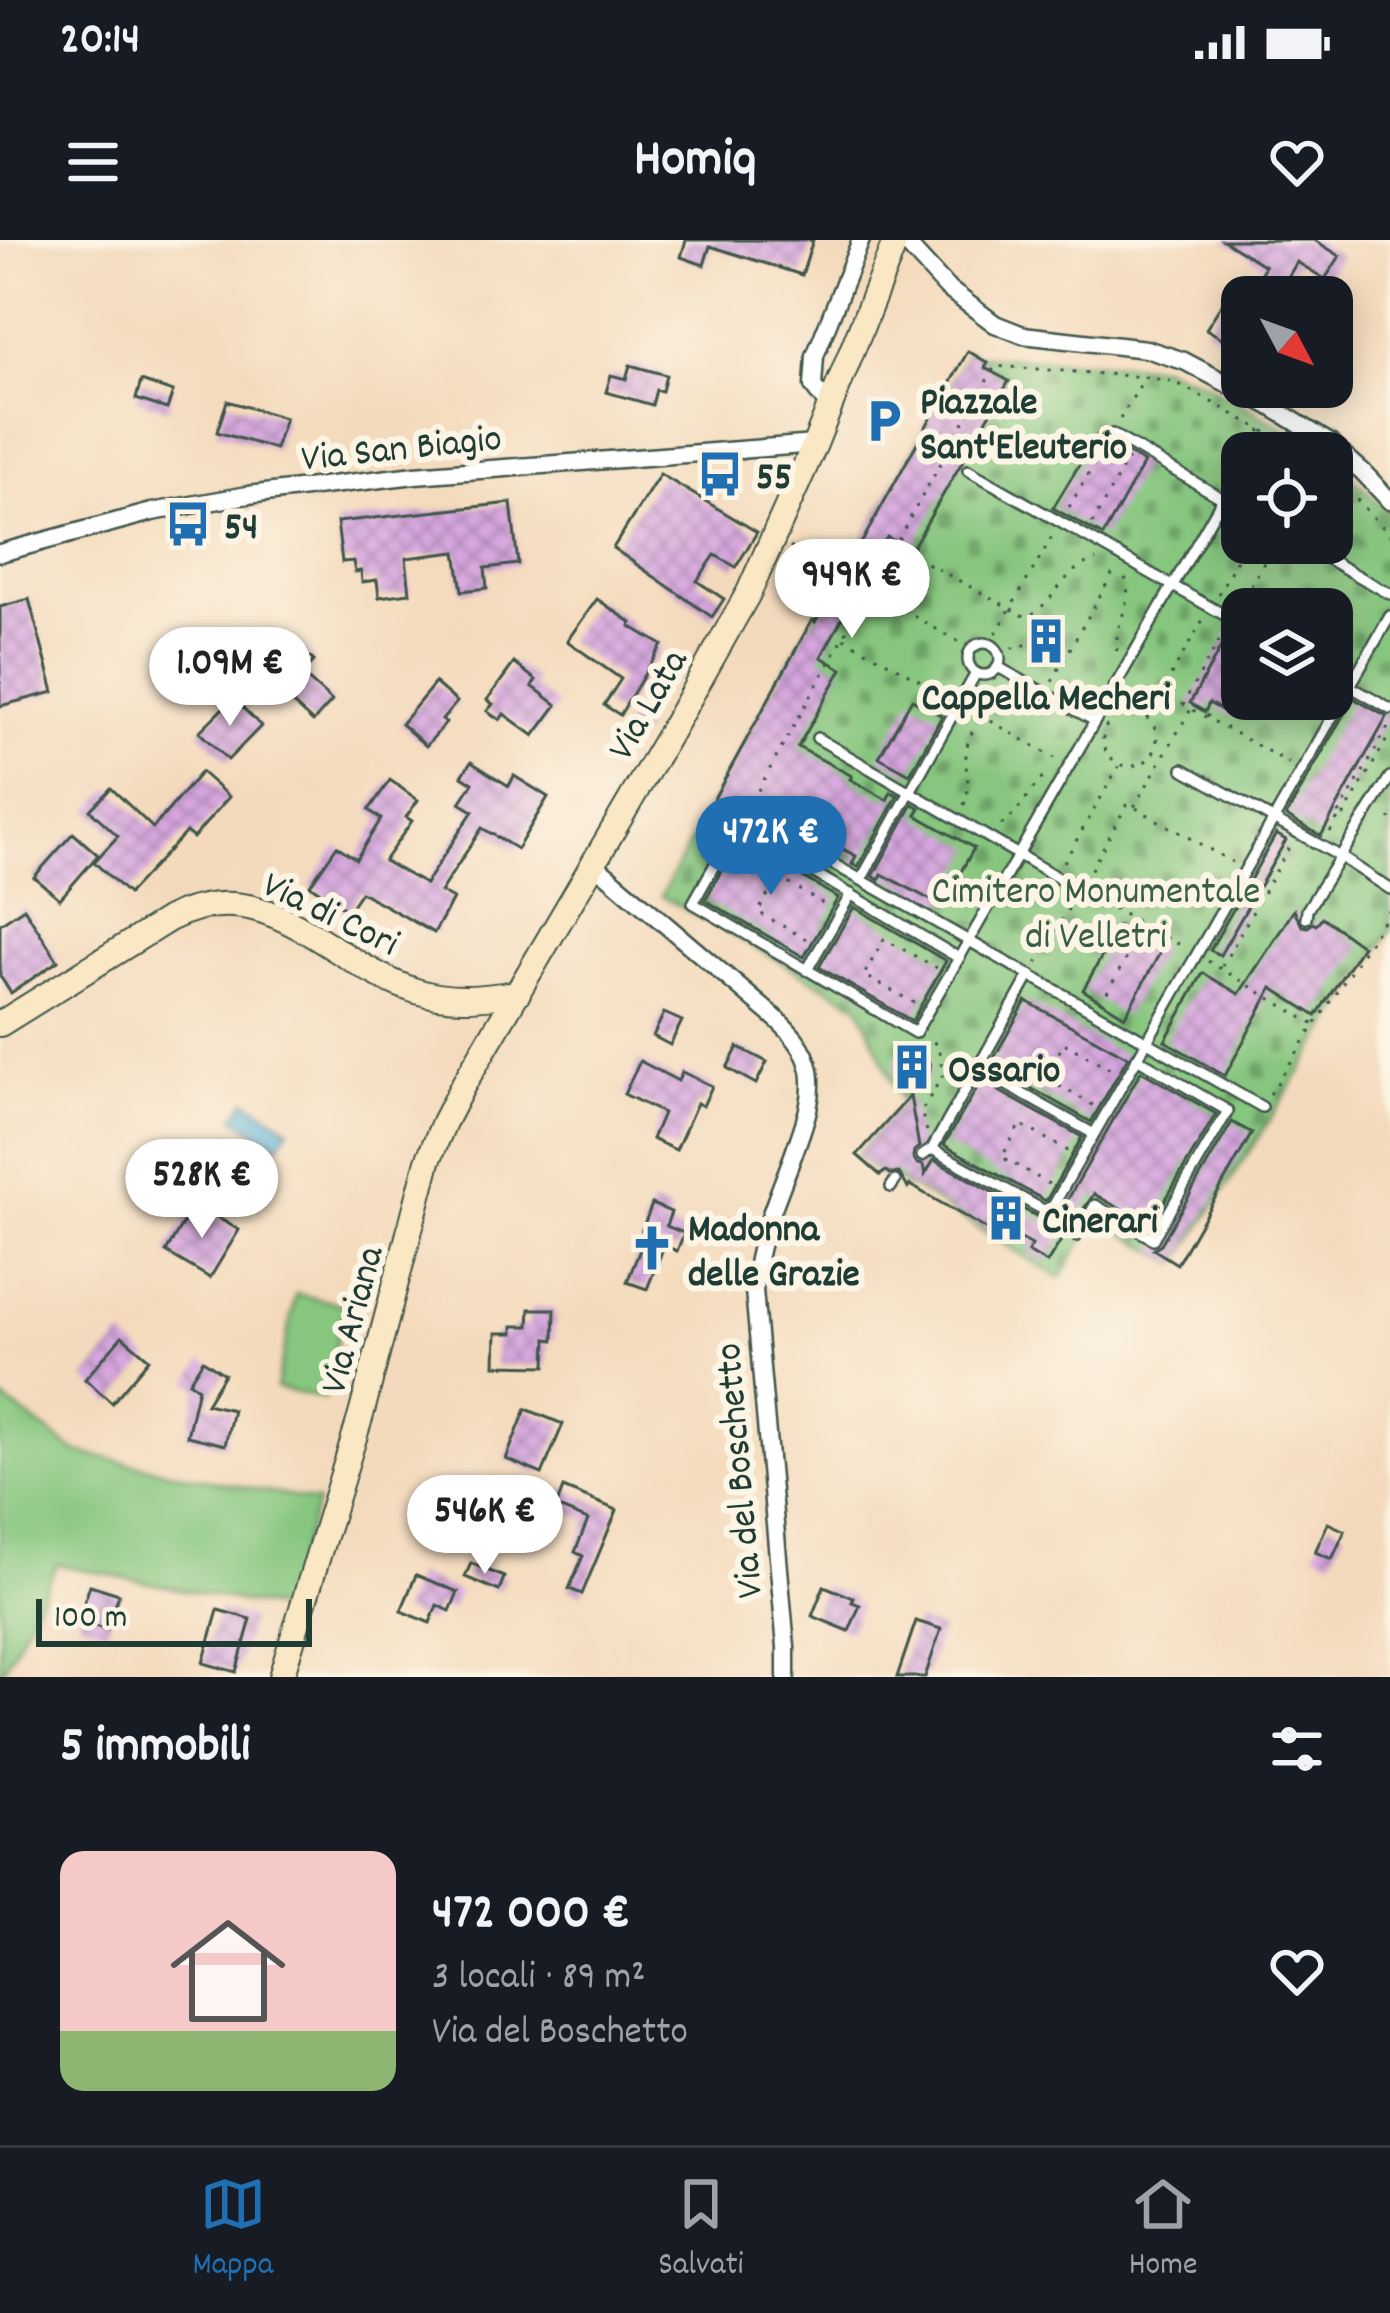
<!DOCTYPE html>
<html lang="it">
<meta charset="utf-8">
<style>
:root{--surface:#171b24;--page:#242831;--text:#f1f3f6;--muted:#9ea1a6;--line:#363941;--accent:#1f6fb2}
body{margin:0;font-family:Dekko,sans-serif;background:var(--page);color:var(--text);height:100vh;display:flex;flex-direction:column;font-size:45px;white-space:nowrap}
*{box-sizing:border-box;margin:0}
p{font-size:39px;color:var(--muted)}
.icon{flex:none;width:66px;height:66px;fill:none;stroke:currentColor;stroke-width:2;stroke-linecap:round;stroke-linejoin:round}
.map{position:relative;height:1437px;overflow:hidden}
.details{display:flex;flex-direction:column;background:var(--surface);flex:1}
.details>*{flex:none}
.needle{width:78px;rotate:131deg}
.controls{position:absolute;left:1221px;top:36px;display:grid;gap:24px}
.controls a{display:grid;place-items:center;width:132px;height:132px;border-radius:24px;background:var(--surface);box-shadow:0 6px 30px #0003;font-size:60px}
.scale{position:absolute;left:36px;bottom:30px;width:276px;box-sizing:border-box;padding-left:12px;border:6px solid #1f3d34;border-top:0;font-size:33px;line-height:42px;white-space:nowrap;color:#1f3d34;-webkit-text-stroke:9px #fcf5e5;paint-order:stroke}
.price{position:absolute;translate:-50% -102px;padding:0 27px;border-radius:42px;background:#fff;color:#222;font-size:39px;line-height:78px;filter:drop-shadow(0 3px 6px #0008)}
.price::after{content:'';position:absolute;left:50%;top:72px;width:36px;height:27px;margin-left:-18px;background:inherit;clip-path:polygon(0 0,100% 0,50% 100%)}
.price.on{background:var(--accent);color:#fff}
ul{padding:0;list-style:none}
li{display:flex;align-items:center;gap:36px;height:300px;padding:0 60px}
li span{display:grid;place-items:center;flex:none;width:336px;height:240px;border-radius:24px;color:#555}
li>.icon{margin-inline-start:auto}
span .icon{width:144px;height:144px;fill:#fffc;stroke-width:1}
li b{font-size:51px}
h2{display:flex;justify-content:space-between;align-items:center;height:144px;padding:0 60px;font-size:51px}
.status{display:flex;justify-content:space-between;align-items:center;height:84px;padding:0 60px;background:var(--surface);direction:ltr}
.status svg{height:33px;fill:currentColor}
header{display:flex;justify-content:space-between;align-items:center;height:156px;padding:0 60px;background:var(--surface);font-size:54px;font-weight:700}
.dock{display:flex;justify-content:space-around;align-items:center;height:168px;border-top:3px solid var(--line);background:var(--surface);font-size:33px;color:var(--muted)}
.dock a{display:grid;justify-items:center;gap:6px}
.dock .on{color:var(--accent)}
.map>svg:first-child{display:block}
.cemetery{fill:url(#cemetery-stones);stroke:#528259;stroke-width:3;fill-rule:evenodd}
.pitch{fill:#86c67e;stroke:#528259;stroke-width:3}
.water{fill:#5ab1d7;stroke:#3c7786;stroke-width:3}
.building{fill:url(#building-cross-hatch)}
.lines{fill:none;stroke-linecap:round;stroke-linejoin:round}
.service-casing{stroke:#3f5548;stroke-width:14}
.minor-casing{stroke:#3f5548;stroke-width:21}
.secondary-casing{stroke:#3f5548;stroke-width:28}
.path{stroke:#3f5548;stroke-width:3;stroke-dasharray:3 9;stroke-linecap:butt}
.service{stroke:#fff;stroke-width:9}
.minor{stroke:#fff;stroke-width:16}
.secondary{stroke:#fae7c3;stroke-width:24}
.labels{text-anchor:middle;stroke-width:12;stroke-linejoin:round;paint-order:stroke}
.poi-label{font-size:39px;font-weight:bold;fill:#1f3d34;stroke:#fcf5e5;text-anchor:start}
.street-label{font-size:39px;fill:#1f3d34;stroke:#fcf5e5}
.park-label{font-size:39px;fill:#395f46;stroke:#fcf5e5}
</style>
<div class="status"><b>20:14</b><svg viewBox="0 0 49 12"><path d="M0 12V9h3v3zM5 12V6h3v6zM10 12V3h3v9zM15 12V0h3v12zM26 1h20v11H26zM47 4h2v5h-2z"/></svg></div>
<header><svg class="icon" aria-label="menu" viewBox="0 0 24 24"><path d="M4 6h16M4 12h16M4 18h16"/></svg>Homiq<svg class="icon" aria-label="heart" viewBox="0 0 24 24"><path d="M12 20l-8-8c-3-5 5-10 8-4 3-6 11-1 8 4z"/></svg></header>
<div class="map">
<svg width="1390" height="1437" viewBox="0 0 1390 1437">
<defs>
<pattern id="cemetery-stones" width="16" height="16" patternUnits="userSpaceOnUse" patternTransform="scale(3)"><rect width="16" height="16" fill="#86c67e"/><path d="M2 7V4a2 2 0 0 1 4 0v3zM10 15v-3a2 2 0 0 1 4 0v3z" fill="#6da268"/></pattern>
<pattern id="building-cross-hatch" width="8" height="8" patternUnits="userSpaceOnUse" patternTransform="scale(3)"><rect width="8" height="8" fill="#d6a6de"/><path d="M0 0l8 8M0 8l8-8" fill="none" stroke="#ad88b5"/></pattern>
</defs>
<rect width="100%" height="100%" fill="#fcf5e5"/>
<filter id="ink" filterUnits="userSpaceOnUse"><feTurbulence type="fractalNoise" baseFrequency=".00833" numOctaves="2"/><feDisplacementMap in="SourceGraphic" scale="24" xChannelSelector="R" yChannelSelector="G"/><feConvolveMatrix kernelMatrix="1 2 1 2 8 2 1 2 1" color-interpolation-filters="sRGB"/></filter>
<filter id="wash" filterUnits="userSpaceOnUse"><feTurbulence type="fractalNoise" baseFrequency=".004" numOctaves="4" result="noise"/><feDisplacementMap in="SourceGraphic" scale="48" xChannelSelector="R" yChannelSelector="G"/><feGaussianBlur stdDeviation="2.7" result="paint"/><feColorMatrix in="noise" values="0 0 0 0 0 0 0 0 0 0 0 0 0 0 0 0 0 1.4 0 .05"/><feComposite in="paint" operator="in"/></filter>
<g filter="url(#wash)">
<rect width="100%" height="100%" fill="#f4dabc"/>
<path class="cemetery" d="M968,111L977,116L1160,126L1201,141L1327,213H1242V303H1332V216L1390,275V691L1177,1024L1097,978L1060,1038L910,946L908,948L887,931L880,935L857,915L902,864L859,765L661,656L812,380L831,352L822,346L842,311L854,317ZM1242,369H1332V459H1242Z"/>
<g class="pitch">
<path d="M296,1054L345,1065L324,1159L276,1148Z"/>
<path d="M0,1157L76,1212L317,1262L282,1370L57,1324L0,1437Z"/>
</g>
<path class="water" d="M246,860L289,888L278,906L234,878Z"/>
<g id="blocks">
<g class="building">
<path d="M686,0H813L802,35L710,6L704,25L681,17Z"/>
<path d="M1223,0H1314L1340,16L1325,39L1297,22L1276,57H1246L1265,26Z"/>
<path d="M1230,51L1242,58V110L1206,89Z"/>
<path d="M968,111L988,123L985,128L1009,141L911,310L887,297L821,417L842,429L798,507L852,536L850,539L887,560L891,552L898,555L858,627L852,624L856,616L764,568L762,572L742,562L734,576L711,564L812,380L815,382L831,352L822,346L842,311L853,318Z"/>
<path d="M630,125L666,135L662,151L656,150L652,165L606,152L611,135L626,139Z"/>
<path d="M141,141L173,152L167,169L136,159Z"/>
<path d="M227,161L285,178L275,209L217,192Z"/>
<path d="M1097,195L1144,223L1103,296L1053,268Z"/>
<path d="M660,234L757,292L736,327L715,315L697,341L724,359L712,377L613,308Z"/>
<path d="M511,263L518,324L485,328L487,348L462,351L456,312L406,318L410,353L379,357L377,340L362,342L361,331L355,332L353,321L342,322L337,282Z"/>
<path d="M29,359L54,452L0,466V367Z"/>
<path d="M597,359L632,383L630,386L662,405L620,475L604,465L621,439L567,401Z"/>
<path d="M1051,388L1056,409L1040,413L1035,393Z"/>
<path d="M1231,389L1242,394V466L1235,478L1209,463L1205,472L1190,463Z"/>
<path d="M295,404L314,421L302,434L332,461L313,482L264,438Z"/>
<path d="M514,423L536,440L532,446L557,465L534,496L504,474L500,480L487,471L493,464L487,460Z"/>
<path d="M435,443L457,462L442,480L446,483L426,506L401,484Z"/>
<path d="M233,458L261,486L228,520L199,492Z"/>
<path d="M1353,458L1387,477L1321,596L1286,576Z"/>
<path d="M912,459L942,476L910,534L879,517Z"/>
<path d="M629,479L645,488L633,508L617,499Z"/>
<path d="M471,522L509,546L514,536L548,557L517,609L482,588L440,652L453,659L434,693L361,652L348,671L310,645L337,606L356,619L381,579L369,570L390,540L418,560L406,577L412,581L384,621L425,644L473,571L460,563L473,543L462,536Z"/>
<path d="M201,532L229,557L193,598L186,592L128,654L94,622L118,596L90,570L111,548L153,588Z"/>
<path d="M913,564L920,568L916,575L974,608L942,666L882,634L879,640L873,636Z"/>
<path d="M73,593L98,615L60,659L34,637Z"/>
<path d="M1276,594L1286,600L1220,715L1210,710Z"/>
<path d="M739,599L838,658L804,717L705,660Z"/>
<path d="M854,667L946,721L912,781L819,727Z"/>
<path d="M24,668L58,721L11,753L0,736V684Z"/>
<path d="M1294,670L1302,686L1308,687L1313,683L1316,685L1322,677L1362,706L1316,776L1272,748L1225,836L1165,801L1203,733L1239,754Z"/>
<path d="M1119,686L1162,709L1125,776L1083,750Z"/>
<path d="M1026,761L1128,817L1091,882L990,825Z"/>
<path d="M664,773L682,781L670,805L653,796Z"/>
<path d="M738,807L767,822L756,844L727,828Z"/>
<circle cx="912" cy="829" r="18"/>
<path d="M640,821L678,841L682,832L712,846L703,866L697,863L676,910L652,899L663,873L624,854Z"/>
<path d="M1141,831L1216,874L1150,986L1094,954L1076,980L1073,979L1072,982L1060,973Z"/>
<path d="M981,841L1082,897L1046,961L944,905Z"/>
<path d="M910,856L919,907L914,911L913,918L917,924L923,925L925,935L934,920L1043,980L1049,989L1063,997L1047,1023L1028,1012L1032,1005L997,986L993,993L910,945L908,948L899,933L890,934L886,931L880,935L857,915Z"/>
<path d="M1232,882L1252,893L1177,1024L1153,1009L1161,1004Z"/>
<path d="M194,964L239,990L210,1038L166,1012Z"/>
<path d="M652,964L671,972L666,986L684,993L677,1011L664,1006L647,1049L627,1042L647,992L642,990Z"/>
<path d="M530,1069H555L554,1100L547,1099L546,1126L495,1125L496,1093H513V1086H529Z"/>
<path d="M122,1096L149,1119L112,1163L85,1139Z"/>
<path d="M203,1120L224,1134L206,1164L233,1170L225,1205L187,1196L198,1148L189,1142Z"/>
<path d="M526,1169L563,1184L542,1234L506,1219Z"/>
<path d="M439,1248L482,1264L473,1287L430,1271Z"/>
<path d="M563,1248L617,1270L582,1354L569,1349L583,1316L575,1312L588,1280L556,1267Z"/>
<path d="M1328,1283L1345,1291L1332,1319L1315,1312Z"/>
<path d="M471,1323L504,1337L499,1351L465,1337Z"/>
<path d="M416,1335L458,1352L450,1371L437,1365L430,1383L401,1371Z"/>
<path d="M90,1345L119,1354L107,1390L78,1381Z"/>
<path d="M824,1346L854,1358L852,1362L860,1365L849,1391L812,1376Z"/>
<path d="M218,1370L251,1379L236,1432L203,1423Z"/>
<path d="M916,1381L941,1389L925,1437H897Z"/>
</g>
</g>
</g>
<g filter="url(#ink)">
<use href="#blocks" fill-opacity="0" stroke="#3f5548" stroke-width="3"/>
<g class="lines">
<g class="service-casing">
<g id="service">
<path d="M1112,194L1242,270"/>
<path d="M1299,213L1311,191"/>
<path d="M968,230L1242,385"/>
<path d="M1300,303L1390,354"/>
<circle cx="984" cy="419" r="16"/>
<path d="M998,427L1095,481"/>
<path d="M1332,436L1390,469"/>
<path d="M817,498L1079,650"/>
<path d="M1183,529L1341,617L1390,649"/>
<path d="M745,574L1262,867"/>
<path d="M862,638L976,433"/>
<path d="M1306,678L1307,670L1390,537"/>
<path d="M959,718L736,587L693,663L915,793L959,718L1223,258"/>
<path d="M807,730L851,654"/>
<path d="M978,829L1094,894"/>
<path d="M932,909L1049,973L1055,982L1077,996L1095,965L1153,999L1228,871L1137,818"/>
<path d="M922,916L932,909L1030,735"/>
<path d="M891,947L895,941"/>
<path d="M1049,973L1390,376"/>
</g>
</g>
<g class="minor-casing">
<g id="minor">
<path d="M903,0L947,48L995,84L1023,95L1146,109L1184,121L1270,166L1330,203L1363,232L1390,261"/>
<path d="M829,167L813,146L815,116L861,0"/>
<path d="M0,313L152,272L248,255L415,235L815,204"/>
<path d="M593,623L773,776C790,791 805,807 810,830C815,859 803,887 794,913C778,957 756,1003 754,1050L786,1407V1437"/>
</g>
</g>
<g class="secondary-casing">
<g id="secondary">
<path d="M0,784L169,679C268,629 328,723 416,751C451,762 483,758 518,753"/>
<path d="M281,1437L361,1175L428,921L444,882L462,847L667,498L749,352L815,204L896,0"/>
</g>
</g>
<g class="path">
<path d="M1120,179L1145,137"/>
<path d="M1248,213L1262,189"/>
<path d="M1332,233L1390,295"/>
<path d="M1229,246L1242,224"/>
<path d="M1069,267L1104,208"/>
<path d="M1092,284L1128,219"/>
<path d="M895,306L1026,377C1055,365 1063,327 1096,320"/>
<path d="M790,307L830,329"/>
<path d="M1218,354L1246,303"/>
<path d="M893,364L971,409"/>
<path d="M1239,367L1275,303"/>
<path d="M844,398L946,455"/>
<path d="M990,404L1052,297"/>
<path d="M1000,411L1033,403"/>
<path d="M1117,411C1113,383 1136,362 1124,335"/>
<path d="M1052,441L1115,329"/>
<path d="M970,469L1055,518"/>
<path d="M1193,470L1289,523"/>
<circle cx="1130" cy="499" r="27"/>
<path d="M1147,477L1204,378"/>
<path d="M1207,477L1242,416"/>
<path d="M752,561L995,126L1145,137L1175,142L1286,203"/>
<path d="M964,565C972,541 965,536 966,515C966,501 974,489 980,477"/>
<path d="M1136,568L1232,622"/>
<path d="M1339,574L1390,484"/>
<path d="M1390,577V579"/>
<path d="M1001,585C1021,573 1027,551 1045,536"/>
<path d="M1330,592L1340,575L1343,577L1390,494"/>
<path d="M1064,622L1119,526"/>
<path d="M1085,640L1128,563L1134,567L1191,469L1183,464L1225,391"/>
<path d="M1092,657L1184,707"/>
<path d="M806,699L758,672L778,637L827,666"/>
<path d="M1208,721L1315,785"/>
<path d="M1037,723L1071,664"/>
<path d="M1222,726L1291,604"/>
<path d="M914,763L864,735L884,699L937,728"/>
<path d="M1101,763L1144,687"/>
<path d="M1270,854L1390,670"/>
<path d="M1093,865L1045,838L1064,803L1114,831"/>
<path d="M927,891L921,872L943,835L938,805L928,799"/>
<path d="M1049,944L1002,917L1020,884L1068,911"/>
</g>
<use href="#service" class="service"/>
<use href="#minor" class="minor"/>
<use href="#secondary" class="secondary"/>
</g>
</g>
<defs>
<g id="parking-bare" transform="scale(3.6)"><path d="M-3.5-5.5H1a3.5 3.5 0 0 1 0 7H-1V5.5H-3.5ZM-1-3.4V-.6H.8a1.4 1.4 0 0 0 0-2.8Z" fill="#1f6fb2" stroke="#fcf5e5" stroke-width="2.5" paint-order="stroke"/></g>
<g id="bus-bare" transform="scale(3.6)"><path d="M-5-6H5V4H4V6H2V4H-2V6H-4V4H-5ZM-3.5-4V0h7V-4ZM-3.5 1.2v1.5H-2V1.2ZM2 1.2v1.5H3.5V1.2Z" fill="#1f6fb2" stroke="#fcf5e5" stroke-width="2.5" paint-order="stroke"/></g>
<g id="building-bare" transform="scale(3.6)"><path d="M-4-6H4V6H1V3H-1V6H-4ZM-2.5-4.3h1.7v1.8h-1.7ZM.8-4.3h1.7v1.8H.8ZM-2.5-1h1.7V.8h-1.7ZM.8-1h1.7V.8H.8Z" fill="#1f6fb2" stroke="#fcf5e5" stroke-width="2.5" paint-order="stroke"/></g>
<g id="church-bare" transform="scale(3.6)"><path d="M-1.2-6h2.4v3.5h3.3v2.4h-3.3V6h-2.4V-.1h-3.3v-2.4h3.3Z" fill="#1f6fb2" stroke="#fcf5e5" stroke-width="2.5" paint-order="stroke"/></g>
</defs>
<g fill-rule="evenodd">
<use href="#parking-bare" x="884" y="181"/>
<use href="#bus-bare" x="720" y="234"/>
<use href="#bus-bare" x="188" y="284"/>
<use href="#building-bare" x="1046" y="401"/>
<use href="#building-bare" x="912" y="827"/>
<use href="#building-bare" x="1006" y="978"/>
<use href="#church-bare" x="652" y="1008"/>
</g>
<g class="labels">
<g class="poi-label">
<text x="920" y="173">Piazzale<tspan x="920" dy="45">Sant'Eleuterio</tspan></text>
<text x="756" y="248">55</text>
<text x="224" y="298">54</text>
<text x="1046" y="469" text-anchor="middle">Cappella Mecheri</text>
<text x="948" y="841">Ossario</text>
<text x="1042" y="992">Cinerari</text>
<text x="688" y="1000">Madonna<tspan x="688" dy="45">delle Grazie</tspan></text>
</g>
<g class="street-label">
<text transform="translate(401 205) rotate(-6)" y="14">Via San Biagio</text>
<text transform="translate(645 463) rotate(-60)" y="14">Via Lata</text>
<text transform="translate(332 671) rotate(26)" y="14">Via di Cori</text>
<text transform="translate(349 1079) rotate(-75)" y="14">Via Ariana</text>
<text transform="translate(736 1231) rotate(-95)" y="14">Via del Boschetto</text>
</g>
<g class="park-label">
<text x="1096" y="662">Cimitero Monumentale<tspan x="1096" dy="45">di Velletri</tspan></text>
</g>
</g>
</svg>
<div class="controls">
<a><svg class="needle" viewBox="-14 -14 28 28"><path d="M0-13l5 13h-10z" fill="#e53935"/><path d="M0 13l5-13h-10z" fill="#9ea1a6"/></svg></a>
<a><svg class="icon" aria-label="locate" viewBox="0 0 24 24"><circle cx="12" cy="12" r="6"/><path d="M12 2v4M12 18v4M2 12h4M18 12h4"/></svg></a>
<a><svg class="icon" aria-label="layers" viewBox="0 0 24 24"><path d="M12 4l9 5-9 5-9-5zM3 14l9 5 9-5"/></svg></a>
</div>
<div class="scale">100 m</div>
<b class="price" style="left:852px;top:401px">949K €</b>
<b class="price" style="left:230px;top:489px">1.09M €</b>
<b class="price on" style="left:771px;top:658px">472K €</b>
<b class="price" style="left:202px;top:1001px">528K €</b>
<b class="price" style="left:485px;top:1337px">546K €</b>
</div>
<section class="details">
<h2>5 immobili<svg class="icon" aria-label="filters" viewBox="0 0 24 24"><path d="M4 7h16M4 17h16"/><circle cx="9" cy="7" r="2"/><circle cx="15" cy="17" r="2"/></svg></h2>
<ul>
<li><span style="background:linear-gradient(#f6c9c9 75%,#8fb573 0)"><svg class="icon" aria-label="home" viewBox="0 0 24 24"><path d="M3 11l9-7 9 7M6 9v11h12V9"/></svg></span><div><b>472 000 €</b><p>3 locali · 89 m²</p><p>Via del Boschetto</p></div><svg class="icon" aria-label="heart" viewBox="0 0 24 24"><path d="M12 20l-8-8c-3-5 5-10 8-4 3-6 11-1 8 4z"/></svg></li>
</ul>
</section>
<nav class="dock">
<a class="on"><svg class="icon" aria-label="map" viewBox="0 0 24 24"><path d="M3 6l6-2 6 2 6-2v14l-6 2-6-2-6 2zM9 4v14M15 6v14"/></svg>Mappa</a>
<a><svg class="icon" aria-label="saved" viewBox="0 0 24 24"><path d="M7 4h10v16l-5-4-5 4z"/></svg>Salvati</a>
<a><svg class="icon" aria-label="home" viewBox="0 0 24 24"><path d="M3 11l9-7 9 7M6 9v11h12V9"/></svg>Home</a>
</nav>
